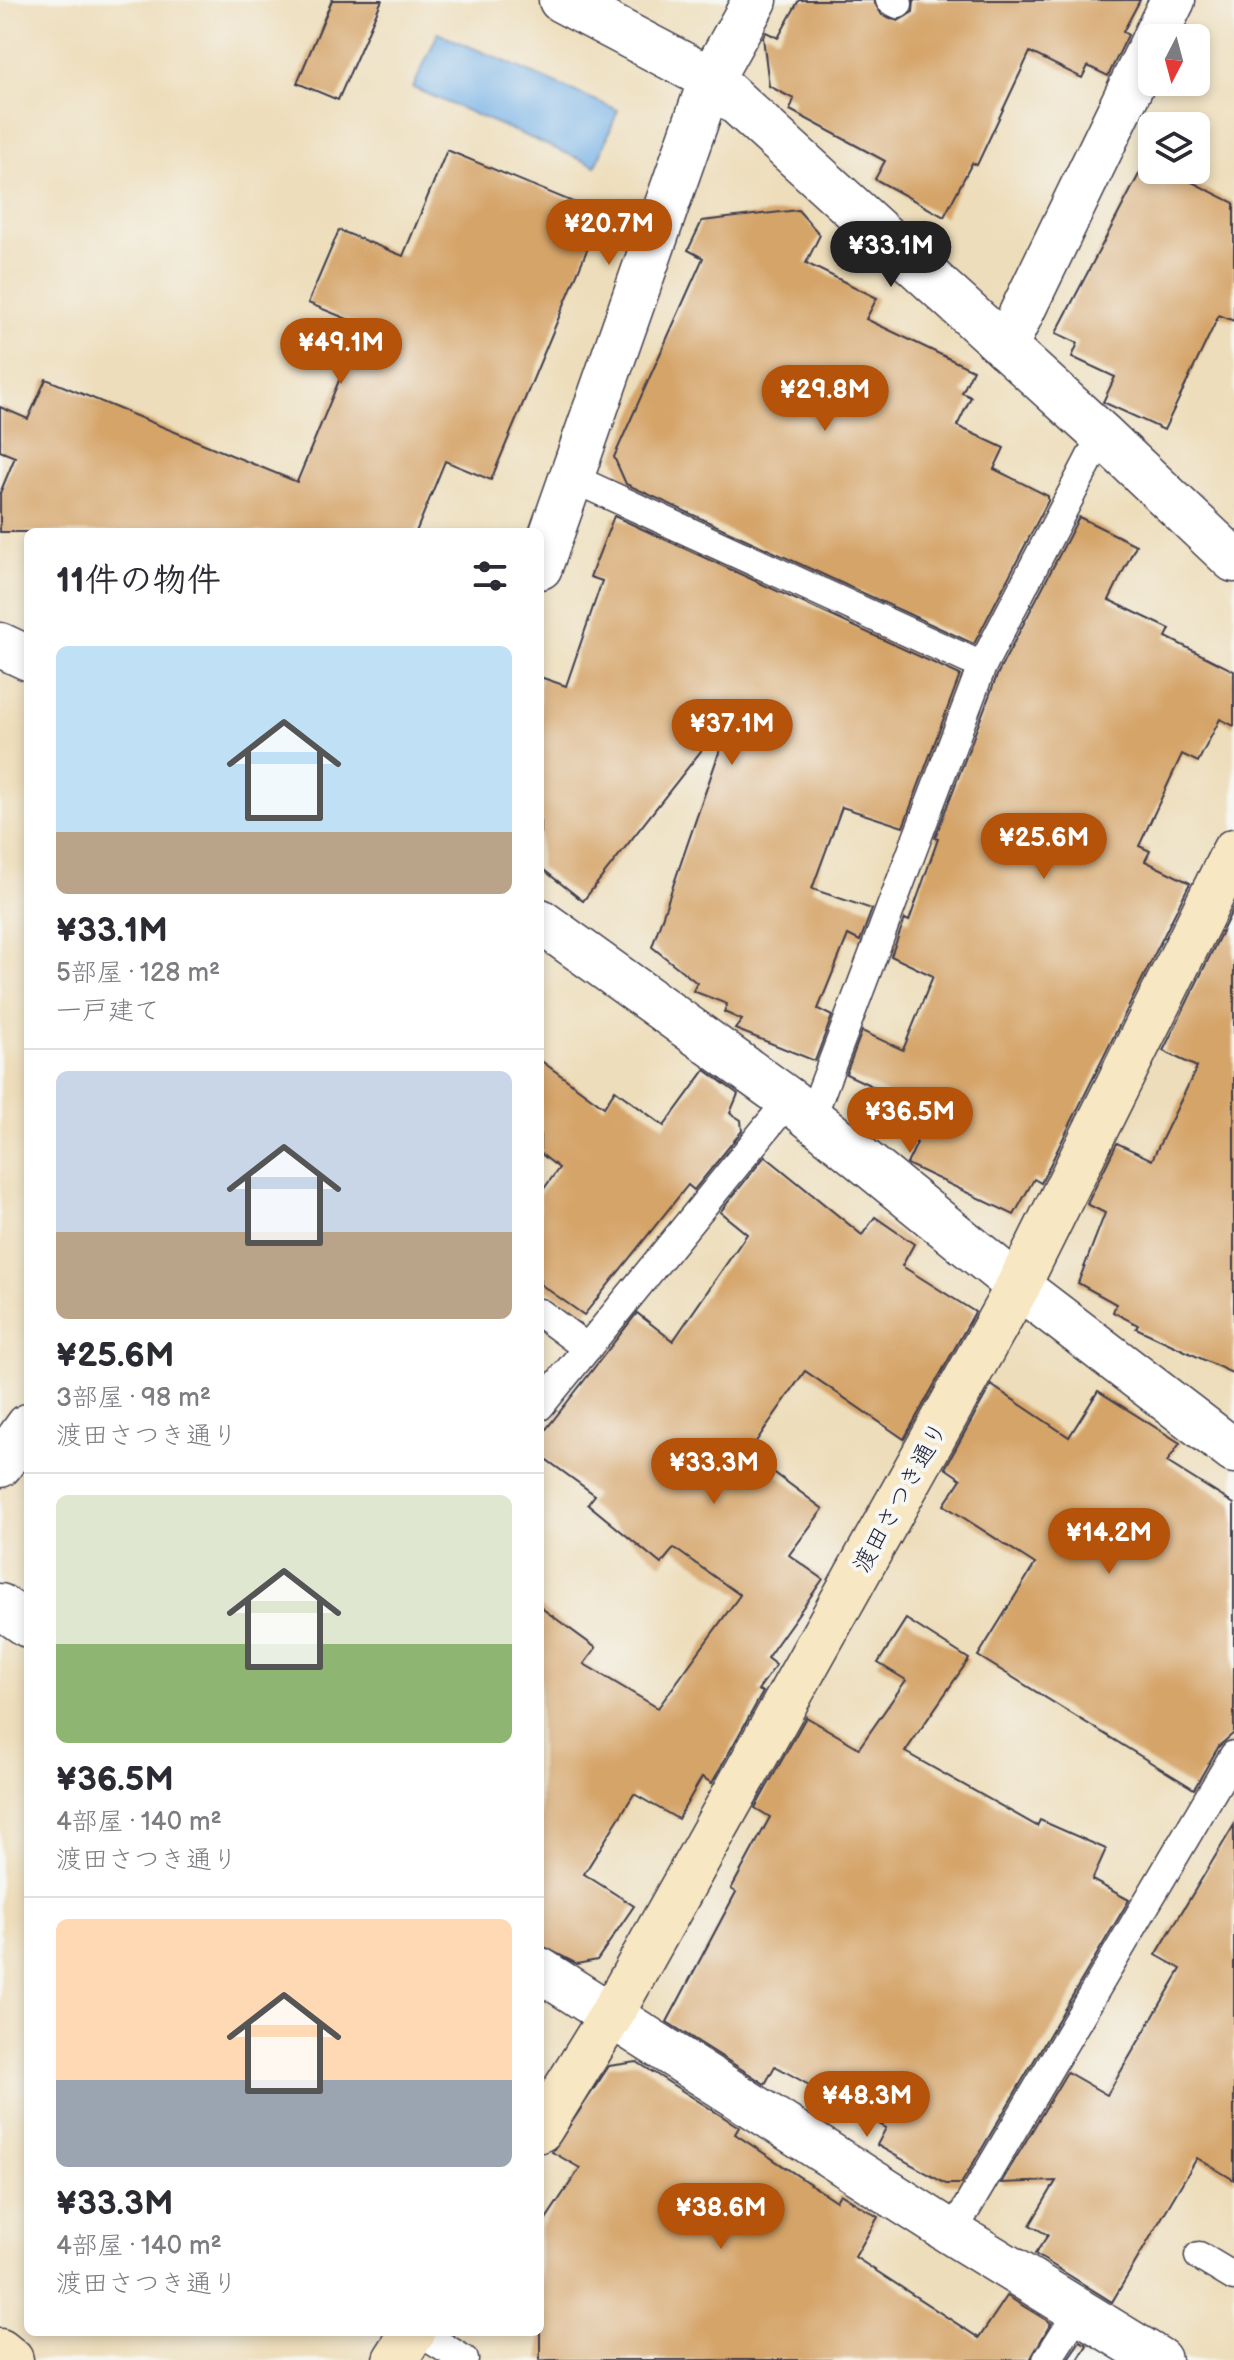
<!DOCTYPE html>
<html lang="ja">
<meta charset="utf-8">
<style>
:root{--surface:#fff;--page:#f7f7f7;--text:#2b2b33;--muted:#7c7c81;--line:#e1e1e2;--accent:#b45309}
body{margin:0;font-family:"Balsamiq Sans","Klee One",sans-serif;background:var(--page);color:var(--text);height:100vh;display:flex;flex-direction:column;font-size:30px;white-space:nowrap}
*{box-sizing:border-box;margin:0}
p{font-size:26px;color:var(--muted)}
.icon{flex:none;width:44px;height:44px;fill:none;stroke:currentColor;stroke-width:2;stroke-linecap:round;stroke-linejoin:round}
.map{position:relative;flex:1;overflow:hidden}
.panel{position:absolute;left:24px;top:528px;width:520px;height:1808px;display:flex;flex-direction:column;background:var(--surface);border-radius:12px;box-shadow:0 4px 12px #0003}
.panel>*{flex:none}
.needle{width:52px;rotate:186deg}
.buttons{position:absolute;left:1138px;top:24px;display:grid;gap:16px}
.buttons a{display:grid;place-items:center;width:72px;height:72px;border-radius:12px;background:var(--surface);box-shadow:0 4px 12px #0003;font-size:40px}
.price{position:absolute;translate:-50% -68px;padding:0 18px;border-radius:28px;background:var(--accent);color:#fff;font-size:26px;line-height:52px;filter:drop-shadow(0 2px 4px #0008)}
.price::after{content:'';position:absolute;left:50%;top:48px;width:24px;height:18px;margin-left:-12px;background:inherit;clip-path:polygon(0 0,100% 0,50% 100%)}
.price.active{background:#222;color:#fff}
ul{padding:0;list-style:none}
li{display:grid;align-content:center;gap:16px;height:424px;padding:0 32px}
li+li{border-top:2px solid var(--line)}
li span{display:grid;place-items:center;height:248px;border-radius:12px;color:#555}
li>.icon{margin-inline-start:auto}
span .icon{width:144px;height:144px;fill:#fffc;stroke-width:1}
li b{font-size:34px}
h2{display:flex;justify-content:space-between;align-items:center;height:96px;padding:0 32px;font-size:34px}
.map>svg:first-child{display:block}
.water{fill:#74b1e6;stroke:#4b6a90;stroke-width:2}
.building{fill:#d5a469}
.lines{fill:none;stroke-linecap:round;stroke-linejoin:round}
.lane-casing{stroke:#403e4e;stroke-width:31}
.street-casing{stroke:#403e4e;stroke-width:47}
.secondary-casing{stroke:#403e4e;stroke-width:47}
.lane{stroke:#fff;stroke-width:28}
.street{stroke:#fff;stroke-width:44}
.secondary{stroke:#f8e7c3;stroke-width:44}
.labels{text-anchor:middle;stroke-width:8;stroke-linejoin:round;paint-order:stroke}
.street-label{font-size:24px;fill:#22223b;stroke:#f6f6f2}
</style>
<div class="map">
<svg width="1234" height="2360" viewBox="0 0 1234 2360">
<rect width="100%" height="100%" fill="#f6f6f2"/>
<filter id="ink" filterUnits="userSpaceOnUse"><feTurbulence type="fractalNoise" baseFrequency=".0125" numOctaves="2"/><feDisplacementMap in="SourceGraphic" scale="16" xChannelSelector="R" yChannelSelector="G"/><feConvolveMatrix kernelMatrix="1 2 1 2 8 2 1 2 1" color-interpolation-filters="sRGB"/></filter>
<filter id="wash" filterUnits="userSpaceOnUse"><feTurbulence type="fractalNoise" baseFrequency=".006" numOctaves="4" result="noise"/><feDisplacementMap in="SourceGraphic" scale="32" xChannelSelector="R" yChannelSelector="G"/><feGaussianBlur stdDeviation="1.8" result="paint"/><feColorMatrix in="noise" values="0 0 0 0 0 0 0 0 0 0 0 0 0 0 0 0 0 1.4 0 .05"/><feComposite in="paint" operator="in"/></filter>
<g filter="url(#wash)">
<rect width="100%" height="100%" fill="#edddba"/>
<path class="water" d="M438,33L618,110L596,166L413,88Z"/>
<g id="blocks">
<g class="building">
<path d="M332,0H382L338,100L297,83Z"/>
<path d="M799,0H873L882,15L898,21L913,12L914,0H1140L1123,32L1128,35L1108,76L1088,66L1082,78L1030,52L977,165L972,163L944,217L875,179L885,161L790,110L794,99L769,86L763,37L766,32L778,38Z"/>
<path d="M447,150L602,214L491,480L445,461L416,532H0V493L15,457L0,451V407L28,419L46,379L297,482L362,325L308,303L339,230L403,256Z"/>
<path d="M1147,159L1152,162V170H1168L1234,203V321L1219,315L1164,430L1103,402L1115,377L1072,357L1078,343L1056,333Z"/>
<path d="M798,210L820,235L806,263L877,298L866,319L973,370L962,393L971,397L957,426L1004,448L994,469L1048,496V501L974,644L626,484L614,457L703,258L688,250L702,221Z"/>
<path d="M614,516L960,675L903,827L842,807L812,889L872,909L860,941L848,935L818,1009L832,1016L815,1061L735,1029L742,1020L724,1012L727,1004L693,991L697,983L652,947L734,709L583,901L540,867V677L566,686L602,581L590,577Z"/>
<path d="M1079,517L1136,545L1109,600L1170,629L1166,637L1234,671V726L1220,719L1198,762L1182,754L1139,846L1150,851L1145,861L1190,883L1041,1183L1034,1179L1014,1215L907,1164L917,1143L873,1122L887,1093L846,1074L862,1031L903,1050L933,976L891,956L905,919L909,921L938,839L935,838L998,673Z"/>
<path d="M1234,907V1374L1136,1328L1138,1325L1113,1312L1116,1304L1078,1283L1105,1213L1087,1204L1117,1143L1152,1160L1197,1067L1163,1051Z"/>
<path d="M540,1060L604,1107L615,1090L664,1126L705,1070L738,1094L730,1113L741,1120L742,1131L694,1190L688,1185L584,1315L540,1284V1194L559,1168L540,1153Z"/>
<path d="M765,1156L862,1235L875,1217L914,1244L902,1266L975,1312L904,1439L805,1371L748,1453L823,1509L789,1555L823,1579L767,1658L776,1665L758,1690L763,1692L712,1783L702,1777L678,1819L634,1794L584,1874L634,1906L597,1960L577,1964L540,1945V1607L596,1648L584,1664L658,1708L740,1595L674,1548L661,1564L588,1504L595,1495L540,1455V1437L637,1313L673,1341L747,1234L720,1212Z"/>
<path d="M991,1385L1069,1437L1098,1391L1180,1443L1167,1462L1234,1504V1733L1219,1746L1194,1789L978,1656L1035,1564L944,1505L961,1479L945,1468Z"/>
<path d="M906,1619L969,1659L905,1752L1037,1826L1040,1820L1106,1849L1092,1880L1129,1900L961,2184H946L877,2145L886,2128L775,2066L765,2084L667,2022L736,1892L731,1889L770,1817L755,1808L806,1717L859,1748L906,1680L878,1663Z"/>
<path d="M1234,1825V2180L1197,2158L1112,2302L1035,2254L1048,2235L1030,2225L1056,2181L1001,2183L1067,2072L1107,2095L1181,1969L1156,1955Z"/>
<path d="M637,2062L739,2127L735,2134L836,2201L840,2194L878,2217L855,2257L979,2338L1007,2296L1051,2323L1030,2360H540V2228L580,2168L552,2152L609,2066Z"/>
<path d="M1080,2341L1087,2345L1078,2360H1067Z"/>
</g>
</g>
</g>
<g filter="url(#ink)">
<use href="#blocks" fill-opacity="0" stroke="#403e4e" stroke-width="2"/>
<g class="lines">
<g class="lane-casing">
<g id="lane">
<path d="M890,0L898,4"/>
<path d="M572,478L982,666"/>
<path d="M811,1119L982,666L1102,435"/>
<path d="M540,1313L587,1348"/>
<path d="M540,1406L789,1100"/>
<path d="M952,2233L1234,1755"/>
<path d="M1199,2256L1234,2277"/>
<path d="M419,2332L464,2360"/>
<path d="M1047,2360L1080,2309"/>
</g>
</g>
<g class="street-casing">
<g id="street">
<path d="M561,0L711,79L1102,435L1234,560"/>
<path d="M1154,38L1173,0"/>
<path d="M1005,347L1152,43"/>
<path d="M540,567L711,79L755,0"/>
<path d="M0,645L28,658"/>
<path d="M540,921L789,1100L1018,1286L1234,1451"/>
<path d="M0,1465L28,1426"/>
<path d="M0,1606L28,1625"/>
<path d="M540,1970L952,2233L1159,2360"/>
</g>
</g>
<g class="secondary-casing">
<g id="secondary">
<path d="M540,2130L610,2017L1018,1286L1234,851"/>
<path d="M0,2351L11,2360"/>
<path d="M395,2360L413,2332"/>
</g>
</g>
<use href="#lane" class="lane"/>
<use href="#street" class="street"/>
<use href="#secondary" class="secondary"/>
</g>
</g>
<g class="labels">
<g class="street-label">
<text transform="translate(900 1497) rotate(-61)" y="8">渡田さつき通り</text>
</g>
</g>
</svg>
<div class="buttons">
<a><svg class="needle" viewBox="-14 -14 28 28"><path d="M0-13l5 13h-10z" fill="#e53935"/><path d="M0 13l5-13h-10z" fill="#7c7c81"/></svg></a>
<a><svg class="icon" aria-label="layers" viewBox="0 0 24 24"><path d="M12 4l9 5-9 5-9-5zM3 14l9 5 9-5"/></svg></a>
</div>
<b class="price" style="left:609px;top:267px">¥20.7M</b>
<b class="price active" style="left:891px;top:289px">¥33.1M</b>
<b class="price" style="left:341px;top:386px">¥49.1M</b>
<b class="price" style="left:825px;top:433px">¥29.8M</b>
<b class="price" style="left:732px;top:767px">¥37.1M</b>
<b class="price" style="left:1044px;top:881px">¥25.6M</b>
<b class="price" style="left:910px;top:1155px">¥36.5M</b>
<b class="price" style="left:714px;top:1506px">¥33.3M</b>
<b class="price" style="left:1109px;top:1576px">¥14.2M</b>
<b class="price" style="left:867px;top:2139px">¥48.3M</b>
<b class="price" style="left:721px;top:2251px">¥38.6M</b>
<section class="panel">
<h2>11件の物件<svg class="icon" aria-label="filters" viewBox="0 0 24 24"><path d="M4 7h16M4 17h16"/><circle cx="9" cy="7" r="2"/><circle cx="15" cy="17" r="2"/></svg></h2>
<ul>
<li><span style="background:linear-gradient(#bfe0f5 75%,#b9a48a 0)"><svg class="icon" aria-label="home" viewBox="0 0 24 24"><path d="M3 11l9-7 9 7M6 9v11h12V9"/></svg></span><div><b>¥33.1M</b><p>5部屋 · 128 m²</p><p>一戸建て</p></div></li>
<li><span style="background:linear-gradient(#c9d6e8 65%,#b9a48a 0)"><svg class="icon" aria-label="home" viewBox="0 0 24 24"><path d="M3 11l9-7 9 7M6 9v11h12V9"/></svg></span><div><b>¥25.6M</b><p>3部屋 · 98 m²</p><p>渡田さつき通り</p></div></li>
<li><span style="background:linear-gradient(#dfe7d0 60%,#8fb573 0)"><svg class="icon" aria-label="home" viewBox="0 0 24 24"><path d="M3 11l9-7 9 7M6 9v11h12V9"/></svg></span><div><b>¥36.5M</b><p>4部屋 · 140 m²</p><p>渡田さつき通り</p></div></li>
<li><span style="background:linear-gradient(#ffd9b3 65%,#9aa5b1 0)"><svg class="icon" aria-label="home" viewBox="0 0 24 24"><path d="M3 11l9-7 9 7M6 9v11h12V9"/></svg></span><div><b>¥33.3M</b><p>4部屋 · 140 m²</p><p>渡田さつき通り</p></div></li>
</ul>
</section>
</div>
